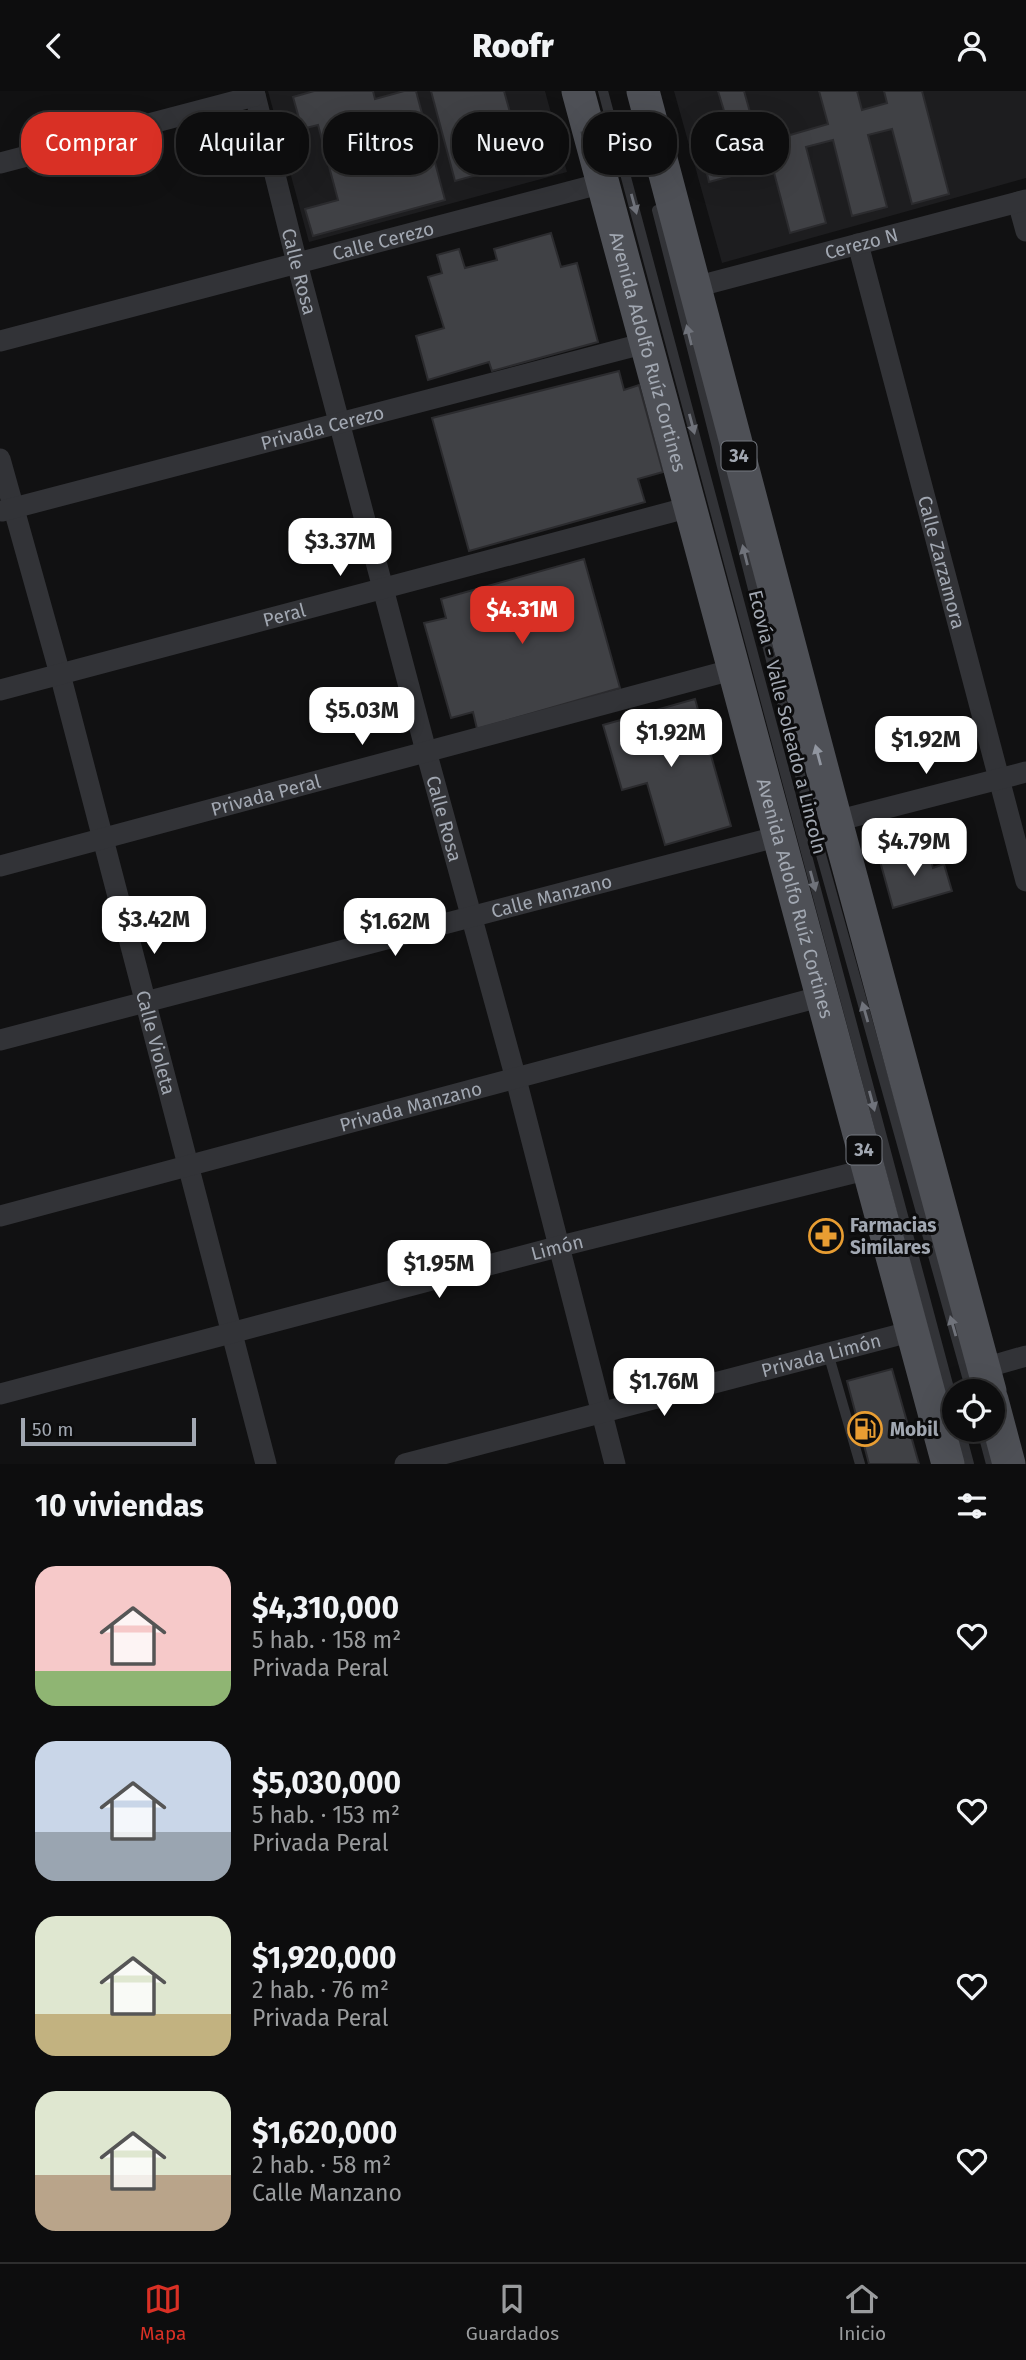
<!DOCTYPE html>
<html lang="es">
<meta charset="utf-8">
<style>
:root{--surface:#0d0d0e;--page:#1b1b1c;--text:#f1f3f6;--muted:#9a9c9e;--line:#2d2d2e;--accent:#d93025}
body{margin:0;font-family:"Fira Sans",sans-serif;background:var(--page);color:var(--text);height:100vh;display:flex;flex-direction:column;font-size:26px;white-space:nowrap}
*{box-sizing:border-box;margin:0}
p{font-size:23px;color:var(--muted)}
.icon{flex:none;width:38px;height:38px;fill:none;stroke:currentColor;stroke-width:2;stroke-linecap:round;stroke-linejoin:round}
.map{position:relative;height:1373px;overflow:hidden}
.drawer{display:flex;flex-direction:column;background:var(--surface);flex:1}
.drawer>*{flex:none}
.banner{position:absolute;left:21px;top:21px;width:985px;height:63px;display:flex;gap:14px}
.controls{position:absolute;left:942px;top:1288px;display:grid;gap:14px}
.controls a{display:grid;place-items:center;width:63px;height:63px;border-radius:50%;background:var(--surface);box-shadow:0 7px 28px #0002,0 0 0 2px var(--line);font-size:35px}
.scale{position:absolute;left:21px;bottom:18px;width:175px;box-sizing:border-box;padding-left:7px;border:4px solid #a2a8b2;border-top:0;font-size:19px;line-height:24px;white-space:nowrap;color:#a2a8b2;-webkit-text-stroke:5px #0c0c0d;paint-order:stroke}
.price{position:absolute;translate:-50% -60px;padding:0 16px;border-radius:14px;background:#fff;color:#222;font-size:23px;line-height:46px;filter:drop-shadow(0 2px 4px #0008)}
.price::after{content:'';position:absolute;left:50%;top:42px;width:21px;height:16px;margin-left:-10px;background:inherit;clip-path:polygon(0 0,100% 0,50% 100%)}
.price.on{background:var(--accent);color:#fff}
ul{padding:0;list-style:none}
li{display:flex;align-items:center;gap:21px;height:175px;padding:0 35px}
li span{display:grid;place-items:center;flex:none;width:196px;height:140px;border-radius:21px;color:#555}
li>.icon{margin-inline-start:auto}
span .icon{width:84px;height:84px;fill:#fffc;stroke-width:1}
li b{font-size:30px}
h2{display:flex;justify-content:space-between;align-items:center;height:84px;padding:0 35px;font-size:30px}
.pill{padding:0 24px;border-radius:28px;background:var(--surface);box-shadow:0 7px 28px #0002,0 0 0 2px var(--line);font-size:24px;line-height:63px}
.pill.on{background:var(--accent);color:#fff}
header{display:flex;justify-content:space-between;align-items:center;height:91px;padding:0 35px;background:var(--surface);font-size:32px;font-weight:800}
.tab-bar{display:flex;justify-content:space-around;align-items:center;height:98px;border-top:2px solid var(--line);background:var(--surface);font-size:19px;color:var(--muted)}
.tab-bar a{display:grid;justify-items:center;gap:4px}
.tab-bar .on{color:var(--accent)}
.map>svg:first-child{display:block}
.built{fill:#1d1d1f}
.building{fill:#404145;stroke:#2b2b2e;stroke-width:2}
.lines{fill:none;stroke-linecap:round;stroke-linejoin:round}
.lane{stroke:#323337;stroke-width:10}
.street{stroke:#323337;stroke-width:21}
.primary{stroke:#4e5056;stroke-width:33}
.path-bridge{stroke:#383a3e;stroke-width:4.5;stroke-dasharray:3.5 5;stroke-linecap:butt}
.oneway{fill:#70737b}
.oneway2{fill:#9196a0}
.labels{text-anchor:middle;stroke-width:6;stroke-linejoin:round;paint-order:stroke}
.shield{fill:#0c0c0d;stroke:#757980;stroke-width:2}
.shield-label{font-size:18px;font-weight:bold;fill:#a2a8b2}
.street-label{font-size:19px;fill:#a2a8b2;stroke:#0c0c0d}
.poi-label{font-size:19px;font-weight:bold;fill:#a2a8b2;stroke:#0c0c0d;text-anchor:start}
</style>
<header><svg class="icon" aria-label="back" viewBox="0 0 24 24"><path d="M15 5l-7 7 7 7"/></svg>Roofr<svg class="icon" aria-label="person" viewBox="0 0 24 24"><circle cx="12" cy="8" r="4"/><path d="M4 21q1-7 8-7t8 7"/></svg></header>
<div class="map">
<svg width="1026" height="1373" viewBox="0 0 1026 1373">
<rect width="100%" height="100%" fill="#111112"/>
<g class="built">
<path d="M268,0H545L567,81L309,151Z"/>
<path d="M674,0H1026V87L722,172Z"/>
</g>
<g class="building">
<path d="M314,0H373L375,8L404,0H416L445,109L313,145L305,118L338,109L318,34L302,38L293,6Z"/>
<path d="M431,0H504L524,71L455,90Z"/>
<path d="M718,0H744L759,53L828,33L819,0H857L862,19L887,12L884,0H922L949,103L912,113L892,38L868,44L887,116L852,125L833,49L806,56L826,132L790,142L772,74L709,91L702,62L734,53Z"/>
<path d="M551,142L561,176L577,172L598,251L492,280L489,271L428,289L416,245L444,237L428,186L442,182L437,164L459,158L465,177L497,169L494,158Z"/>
<path d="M619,280L624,299L639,294L663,381L638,388L645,411L469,460L432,327Z"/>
<path d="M584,468L620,597L477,638L473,621L451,627L424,532L446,527L441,508Z"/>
<path d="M695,608L731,735L665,754L647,692L622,699L603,634Z"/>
<path d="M927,755L933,777L944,773L952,800L893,817L880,770Z"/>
<path d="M892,1278L919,1373H869L847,1290Z"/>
</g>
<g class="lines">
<g class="lane">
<path d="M603,0L954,1316"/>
<path d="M657,119L813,735L971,1300"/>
<path d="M828,1262L860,1373"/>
<path d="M960,1339L969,1373"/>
<path d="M982,1339L991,1373"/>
</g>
<g class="street">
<path id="s1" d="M254,0L297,172L426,660L516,988L615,1373"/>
<path d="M0,72L255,5"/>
<path d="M1018,111L1026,140"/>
<path id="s2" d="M858,153L1026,790"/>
<path id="s3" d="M695,196L1026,109"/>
<path id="s4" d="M0,250L603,92"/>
<path id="s5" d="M0,368L60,583L266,1373"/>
<path id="s6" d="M2,420L646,252"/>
<path id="s7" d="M0,599L690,416"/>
<path d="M836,730L1026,681"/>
<path id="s8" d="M0,775L735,578"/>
<path id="s9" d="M0,949L780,745"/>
<path id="s10" d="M0,1125L823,905"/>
<path d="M984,1277L1026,1265"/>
<path id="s11" d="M0,1303L557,1156L869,1078"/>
<path id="s12" d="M405,1373L913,1240"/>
</g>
<g class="primary">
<path id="s13" d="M578,0L948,1373"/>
<path d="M643,0L836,730L990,1300"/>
<path d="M992,1309L1009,1373"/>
</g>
<path class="path-bridge" d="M581,43L654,23"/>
</g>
<defs><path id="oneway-solid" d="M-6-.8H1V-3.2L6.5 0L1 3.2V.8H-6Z" transform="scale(1.75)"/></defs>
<g class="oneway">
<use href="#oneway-solid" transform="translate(634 113) rotate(75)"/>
<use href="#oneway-solid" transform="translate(689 244) rotate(-104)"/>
<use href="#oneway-solid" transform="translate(692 333) rotate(75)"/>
<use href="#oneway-solid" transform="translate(745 464) rotate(-104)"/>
<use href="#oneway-solid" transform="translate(813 790) rotate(75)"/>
<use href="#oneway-solid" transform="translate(865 921) rotate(-106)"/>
<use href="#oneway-solid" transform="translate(872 1010) rotate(75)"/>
<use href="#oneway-solid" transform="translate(953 1235) rotate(-106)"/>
</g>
<use class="oneway2" href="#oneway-solid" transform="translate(818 664) rotate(-105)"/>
<defs>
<g id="pharmacy-ring" transform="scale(1.75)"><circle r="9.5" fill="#0c0c0d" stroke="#e89d32" stroke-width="1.5"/><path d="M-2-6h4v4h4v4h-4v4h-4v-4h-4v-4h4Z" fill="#e89d32"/></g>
<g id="fuel-ring" transform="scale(1.75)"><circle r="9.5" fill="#0c0c0d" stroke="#e89d32" stroke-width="1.5"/><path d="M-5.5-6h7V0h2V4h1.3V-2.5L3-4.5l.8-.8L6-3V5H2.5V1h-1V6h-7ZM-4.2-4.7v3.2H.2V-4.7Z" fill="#e89d32"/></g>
</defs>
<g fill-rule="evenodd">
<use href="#pharmacy-ring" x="826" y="1145"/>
<use href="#fuel-ring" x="865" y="1338"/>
</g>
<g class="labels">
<g class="shield">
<rect x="721.5" y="350.5" width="35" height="29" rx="5"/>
<rect x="846.5" y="1044.5" width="35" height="29" rx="5"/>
</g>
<g class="shield-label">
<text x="739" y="371">34</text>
<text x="864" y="1065">34</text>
</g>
<g class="street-label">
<text dy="7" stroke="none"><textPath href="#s4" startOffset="396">Calle Cerezo</textPath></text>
<text dy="7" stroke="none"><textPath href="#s3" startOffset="172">Cerezo N</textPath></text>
<text dy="7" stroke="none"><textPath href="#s1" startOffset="186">Calle Rosa</textPath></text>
<text dy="7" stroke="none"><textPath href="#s13" startOffset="270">Avenida Adolfo Ruíz Cortines</textPath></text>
<text dy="7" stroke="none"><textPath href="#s6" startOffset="331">Privada Cerezo</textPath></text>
<text dy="7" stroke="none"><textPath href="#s2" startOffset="329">Calle Zarzamora</textPath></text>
<text dy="7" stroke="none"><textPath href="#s7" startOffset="294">Peral</textPath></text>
<text transform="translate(788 631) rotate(76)" y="7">Ecovía - Valle Soleado a Lincoln</text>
<text dy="7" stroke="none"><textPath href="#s8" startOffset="275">Privada Peral</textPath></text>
<text dy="7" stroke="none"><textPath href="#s1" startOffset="752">Calle Rosa</textPath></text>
<text dy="7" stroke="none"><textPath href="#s9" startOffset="570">Calle Manzano</textPath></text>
<text dy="7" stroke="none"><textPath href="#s13" startOffset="836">Avenida Adolfo Ruíz Cortines</textPath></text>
<text dy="7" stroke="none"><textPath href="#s5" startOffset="604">Calle Violeta</textPath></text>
<text dy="7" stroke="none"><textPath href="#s10" startOffset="425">Privada Manzano</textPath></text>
<text dy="7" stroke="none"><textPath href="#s11" startOffset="576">Limón</textPath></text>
<text dy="7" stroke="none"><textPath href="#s12" startOffset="430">Privada Limón</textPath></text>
</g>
<g class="poi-label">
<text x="850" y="1141">Farmacias<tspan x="850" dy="22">Similares</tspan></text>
<text x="890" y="1345">Mobil</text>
</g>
</g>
</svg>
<div class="controls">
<a><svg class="icon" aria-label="locate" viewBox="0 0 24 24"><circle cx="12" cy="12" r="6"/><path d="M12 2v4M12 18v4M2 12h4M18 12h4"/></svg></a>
</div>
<div class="scale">50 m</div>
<b class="price" style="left:340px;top:487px">$3.37M</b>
<b class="price on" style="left:522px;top:555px">$4.31M</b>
<b class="price" style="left:362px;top:656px">$5.03M</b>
<b class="price" style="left:671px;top:678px">$1.92M</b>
<b class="price" style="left:926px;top:685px">$1.92M</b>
<b class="price" style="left:914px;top:787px">$4.79M</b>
<b class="price" style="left:154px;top:865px">$3.42M</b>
<b class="price" style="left:395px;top:867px">$1.62M</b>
<b class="price" style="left:439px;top:1209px">$1.95M</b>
<b class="price" style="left:664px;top:1327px">$1.76M</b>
<div class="banner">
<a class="pill on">Comprar</a>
<a class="pill">Alquilar</a>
<a class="pill">Filtros</a>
<a class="pill">Nuevo</a>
<a class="pill">Piso</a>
<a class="pill">Casa</a>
</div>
</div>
<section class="drawer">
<h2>10 viviendas<svg class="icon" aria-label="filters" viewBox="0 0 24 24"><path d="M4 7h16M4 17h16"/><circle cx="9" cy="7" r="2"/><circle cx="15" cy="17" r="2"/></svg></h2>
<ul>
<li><span style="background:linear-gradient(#f6c9c9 75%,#8fb573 0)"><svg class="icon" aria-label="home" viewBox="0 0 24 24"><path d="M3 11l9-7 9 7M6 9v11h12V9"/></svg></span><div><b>$4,310,000</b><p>5 hab. · 158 m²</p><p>Privada Peral</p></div><svg class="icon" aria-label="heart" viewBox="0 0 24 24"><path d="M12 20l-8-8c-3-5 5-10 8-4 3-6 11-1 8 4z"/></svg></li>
<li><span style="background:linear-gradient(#c9d6e8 65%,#9aa5b1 0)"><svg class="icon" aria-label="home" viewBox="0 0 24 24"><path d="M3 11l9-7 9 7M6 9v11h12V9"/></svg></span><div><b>$5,030,000</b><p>5 hab. · 153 m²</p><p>Privada Peral</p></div><svg class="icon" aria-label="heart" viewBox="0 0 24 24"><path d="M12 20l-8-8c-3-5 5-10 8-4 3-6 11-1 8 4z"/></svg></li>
<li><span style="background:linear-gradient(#dfe7d0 70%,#c2b280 0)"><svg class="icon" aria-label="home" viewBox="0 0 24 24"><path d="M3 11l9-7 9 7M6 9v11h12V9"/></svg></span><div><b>$1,920,000</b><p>2 hab. · 76 m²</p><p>Privada Peral</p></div><svg class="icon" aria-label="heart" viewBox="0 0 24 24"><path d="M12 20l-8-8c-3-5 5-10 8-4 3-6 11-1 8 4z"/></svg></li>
<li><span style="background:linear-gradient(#dfe7d0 60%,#b9a48a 0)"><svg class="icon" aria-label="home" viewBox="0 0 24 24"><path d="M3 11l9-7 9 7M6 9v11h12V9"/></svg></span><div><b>$1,620,000</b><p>2 hab. · 58 m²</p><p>Calle Manzano</p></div><svg class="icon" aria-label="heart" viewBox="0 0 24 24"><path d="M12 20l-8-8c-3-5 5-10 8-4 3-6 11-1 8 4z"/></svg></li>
</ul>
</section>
<nav class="tab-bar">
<a class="on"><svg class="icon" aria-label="map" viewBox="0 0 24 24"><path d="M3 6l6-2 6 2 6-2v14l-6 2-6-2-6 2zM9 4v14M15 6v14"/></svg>Mapa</a>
<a><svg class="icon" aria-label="saved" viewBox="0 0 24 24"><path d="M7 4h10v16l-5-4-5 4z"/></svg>Guardados</a>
<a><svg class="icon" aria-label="home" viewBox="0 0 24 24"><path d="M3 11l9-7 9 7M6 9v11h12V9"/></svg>Inicio</a>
</nav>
